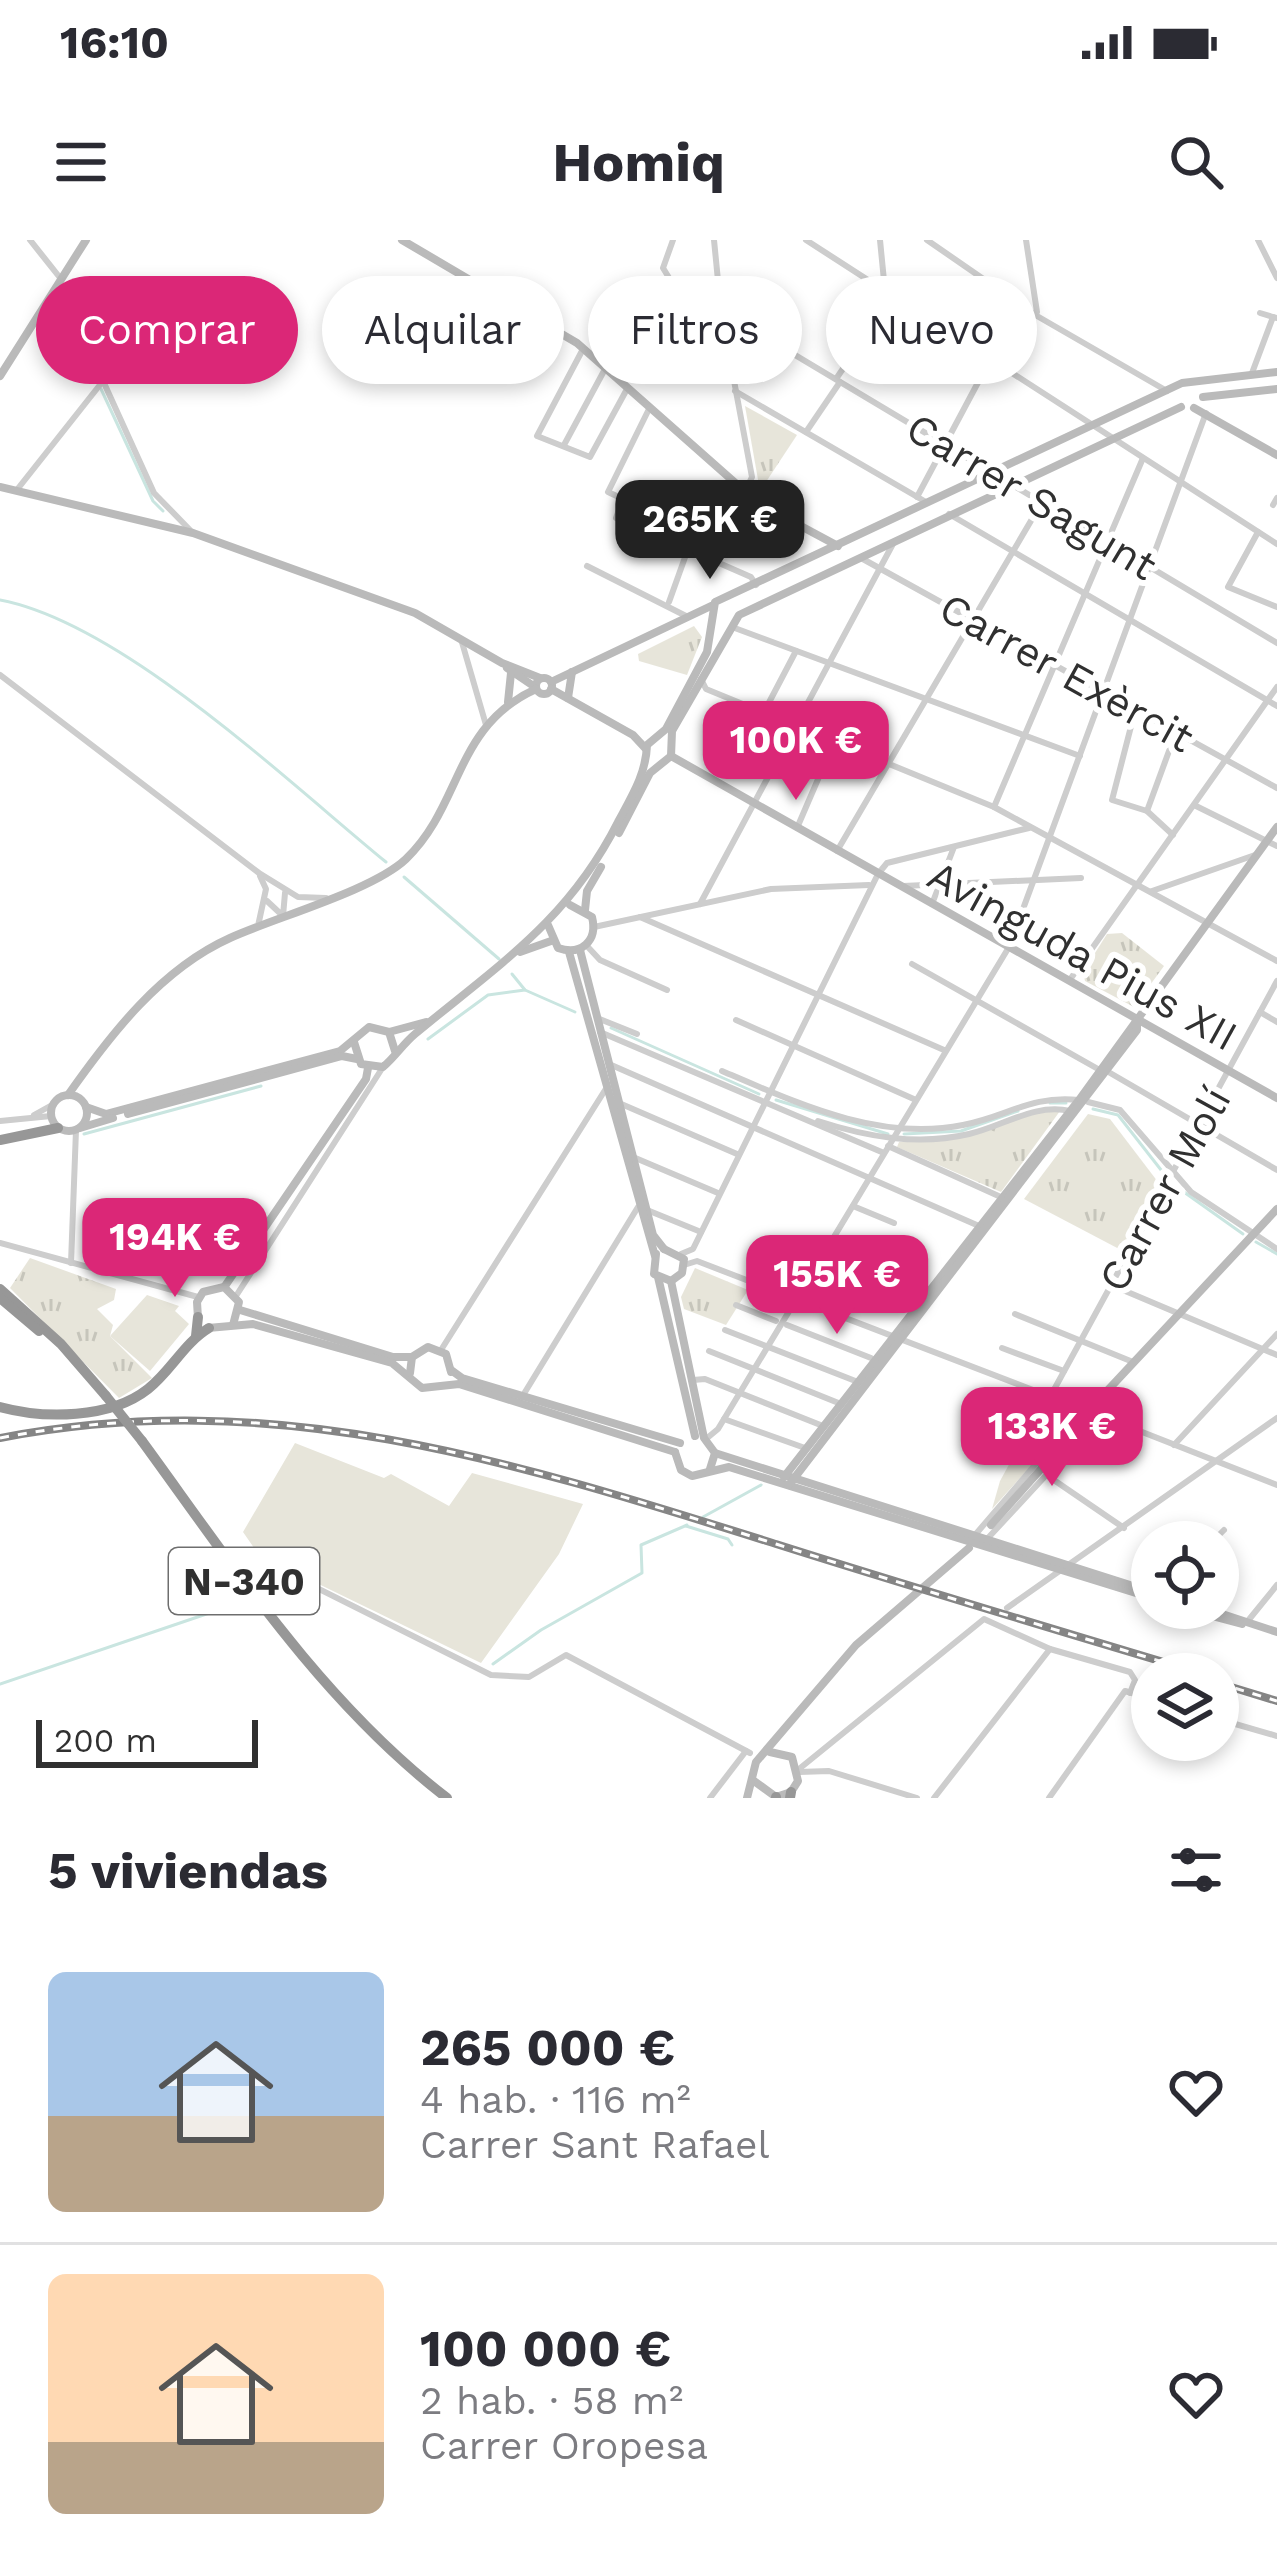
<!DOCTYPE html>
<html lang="es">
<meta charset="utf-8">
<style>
:root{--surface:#fff;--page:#f7f7f7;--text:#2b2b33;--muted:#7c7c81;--line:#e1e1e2;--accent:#db2777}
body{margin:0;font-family:"Work Sans",sans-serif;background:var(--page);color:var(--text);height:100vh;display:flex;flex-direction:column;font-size:45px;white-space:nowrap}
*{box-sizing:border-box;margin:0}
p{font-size:39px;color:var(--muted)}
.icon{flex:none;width:66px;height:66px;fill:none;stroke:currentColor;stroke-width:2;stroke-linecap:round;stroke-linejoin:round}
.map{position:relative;height:1558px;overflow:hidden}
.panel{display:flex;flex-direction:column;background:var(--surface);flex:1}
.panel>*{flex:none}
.hud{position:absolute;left:36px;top:36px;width:1206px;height:108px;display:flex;gap:24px}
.buttons{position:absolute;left:1131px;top:1281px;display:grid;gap:24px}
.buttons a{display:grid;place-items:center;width:108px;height:108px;border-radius:50%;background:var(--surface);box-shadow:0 6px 18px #0003;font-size:60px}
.scale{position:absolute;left:36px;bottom:30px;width:222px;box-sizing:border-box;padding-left:12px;border:6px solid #303030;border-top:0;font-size:33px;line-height:42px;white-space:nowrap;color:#303030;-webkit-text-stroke:9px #fff;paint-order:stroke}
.price{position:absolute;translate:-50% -102px;padding:0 27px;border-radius:24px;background:var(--accent);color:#fff;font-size:39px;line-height:78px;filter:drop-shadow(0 3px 6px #0008)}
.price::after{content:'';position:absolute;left:50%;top:72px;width:36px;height:27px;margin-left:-18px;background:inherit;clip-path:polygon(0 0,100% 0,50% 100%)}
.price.current{background:#222;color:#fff}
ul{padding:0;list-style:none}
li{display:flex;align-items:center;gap:36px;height:300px;padding:0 48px}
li+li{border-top:3px solid var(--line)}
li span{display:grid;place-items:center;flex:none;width:336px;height:240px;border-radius:18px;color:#555}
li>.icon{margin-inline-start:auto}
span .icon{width:144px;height:144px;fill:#fffc;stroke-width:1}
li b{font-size:51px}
h2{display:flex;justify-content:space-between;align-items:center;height:144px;padding:0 48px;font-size:51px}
.chip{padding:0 42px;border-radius:54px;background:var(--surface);box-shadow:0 6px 18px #0003;font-size:42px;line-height:108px}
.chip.current{background:var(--accent);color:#fff}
.status{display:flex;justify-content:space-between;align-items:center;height:84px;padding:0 60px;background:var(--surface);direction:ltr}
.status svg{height:33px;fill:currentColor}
header{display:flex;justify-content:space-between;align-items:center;height:156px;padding:0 48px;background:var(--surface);font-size:54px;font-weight:700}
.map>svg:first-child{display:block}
.park{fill:url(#park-tufts)}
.pitch{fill:#e7e5da}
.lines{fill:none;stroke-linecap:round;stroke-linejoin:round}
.stream{stroke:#c9e5e0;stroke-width:3}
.street{stroke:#cdcdcd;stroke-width:6}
.secondary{stroke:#bababa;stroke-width:8}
.highway{stroke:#979797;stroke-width:10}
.rail-casing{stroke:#858585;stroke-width:8}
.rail{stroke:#fff;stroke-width:3;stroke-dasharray:9;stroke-linecap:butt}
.highway-bridge{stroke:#979797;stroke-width:10}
.labels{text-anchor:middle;stroke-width:12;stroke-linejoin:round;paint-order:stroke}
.shield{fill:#fff;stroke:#6e6e6e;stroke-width:3}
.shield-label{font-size:39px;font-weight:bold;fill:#303030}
.street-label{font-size:42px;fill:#303030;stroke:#fff}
</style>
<div class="status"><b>16:10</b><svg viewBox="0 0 49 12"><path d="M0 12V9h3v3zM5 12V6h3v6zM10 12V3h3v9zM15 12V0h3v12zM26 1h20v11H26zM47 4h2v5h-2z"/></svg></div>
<header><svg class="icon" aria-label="menu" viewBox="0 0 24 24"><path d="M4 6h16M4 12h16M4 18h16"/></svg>Homiq<svg class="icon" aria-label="search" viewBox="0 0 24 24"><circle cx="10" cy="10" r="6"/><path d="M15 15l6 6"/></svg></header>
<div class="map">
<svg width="1277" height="1558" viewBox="0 0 1277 1558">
<defs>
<pattern id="park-tufts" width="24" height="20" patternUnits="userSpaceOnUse" patternTransform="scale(3)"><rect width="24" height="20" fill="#e7e5da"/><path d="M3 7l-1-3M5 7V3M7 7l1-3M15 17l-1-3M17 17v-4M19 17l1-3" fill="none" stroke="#c6c5bb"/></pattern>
</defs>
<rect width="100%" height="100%" fill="#fff"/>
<g class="park">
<path d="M745,166L797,195L760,251Z"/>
<path d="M694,386L702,397L687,435L639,421L638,414Z"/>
<path d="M1122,693L1164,726L1134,767L1085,741L1083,732L1107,694Z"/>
<path d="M1041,871H1060L1001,952L897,907L899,902L945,899Z"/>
<path d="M1088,874L1110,879L1158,942L1121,1010L1024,959Z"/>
<path d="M30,1018L116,1049L114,1060L97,1069L113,1085L110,1096L152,1138L119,1158L10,1048Z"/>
<path d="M695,1028L748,1050L726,1085L684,1069L681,1057Z"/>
<path d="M1043,1162L1076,1176L992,1269L1000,1241Z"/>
</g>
<g class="pitch">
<path d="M147,1055L179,1066L175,1071L189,1084L150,1131L110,1096Z"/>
<path d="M295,1203L384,1238L391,1234L449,1266L472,1233L583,1264L559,1314L481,1423L259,1315L243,1292Z"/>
</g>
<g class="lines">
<g class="stream">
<path d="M101,149L153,261L163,271"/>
<path d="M0,360C122,383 288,542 386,622"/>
<path d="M404,637L499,719"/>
<path d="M512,734L525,750L575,772"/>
<path d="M611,788L759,854"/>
<path d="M428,799L488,755L525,750"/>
<path d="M776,860L888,894"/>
<path d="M1050,863H1066"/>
<path d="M1093,869L1118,875L1165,935"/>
<path d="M84,894L261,846"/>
<path d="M904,894L961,891L1018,871"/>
<path d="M1174,945L1243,994"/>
<path d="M1256,1002L1277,1014"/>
<path d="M703,1277L761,1245"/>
<path d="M686,1286L728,1299L732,1305"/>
<path d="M493,1424L541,1390L642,1333L641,1305L687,1285"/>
<path d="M0,1444L227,1367"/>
</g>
<g class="street">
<path d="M30,0L61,39"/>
<path d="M673,0L663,28L671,41L1277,403"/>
<path d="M714,0L721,71L752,237L745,252"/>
<path d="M806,0L1277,304"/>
<path d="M880,0L885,51"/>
<path d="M927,0L1037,76L1167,151"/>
<path d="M1026,0L1037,72"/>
<path d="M1258,0L1277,38"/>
<path d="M59,44L154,253L190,290"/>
<path d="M1260,73L1273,77"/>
<path d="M583,109L537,196L590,217L627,149"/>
<path d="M1252,133L1273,77L1277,78"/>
<path d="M836,139L892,56"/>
<path d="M735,151L926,262"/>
<path d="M649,169L608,252L623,259L616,278L751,337L756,345"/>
<path d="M806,192L840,142"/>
<path d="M564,205L605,129"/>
<path d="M16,251L103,141"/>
<path d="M917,257L990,120"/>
<path d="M1273,265L1277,258"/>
<path d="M949,274L1277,466"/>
<path d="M1258,292L1228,347L1277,367"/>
<path d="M861,318L1277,548"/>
<path d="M587,326L688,377"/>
<path d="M669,362L688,309"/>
<path d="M732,387L1080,516"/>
<path d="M461,399L486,485"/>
<path d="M0,435L259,633L298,657L326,658"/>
<path d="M701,439L706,449L994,567L1277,721"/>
<path d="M1135,471L1112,560L1147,571L1173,595"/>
<path d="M764,472L796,411"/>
<path d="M1194,565L1277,606"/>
<path d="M994,567L1143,218"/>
<path d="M1147,571L1176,492"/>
<path d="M797,588L834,502"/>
<path d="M837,611L1042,262"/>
<path d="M903,646L1081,638"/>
<path d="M1152,651L1255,615"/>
<path d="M267,661L283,676L285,653"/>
<path d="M700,664L894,302"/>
<path d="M932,664L954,607"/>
<path d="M640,677L944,810"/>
<path d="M258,686L266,649L260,636"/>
<path d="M594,687L771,649L869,645"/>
<path d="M587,706L600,720L667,750"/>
<path d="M912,724L1098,829"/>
<path d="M1069,741L1277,447"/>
<path d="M1260,772L1277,782"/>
<path d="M597,778L637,794"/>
<path d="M736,780L916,860"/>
<path d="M600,792L884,913"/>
<path d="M609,824L979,986"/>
<path d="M1105,830L1277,930"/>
<path d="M722,831C797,863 879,902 963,885C1009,876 1030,855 1079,860"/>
<path d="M1088,862L1120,870L1191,952L1277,1009"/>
<path d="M619,863L737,914"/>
<path d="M34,875L52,865"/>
<path d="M0,881L51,876"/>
<path d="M818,881C867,897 918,906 969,894C1004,886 1034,863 1070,871"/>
<path d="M888,906L1003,958"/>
<path d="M633,917L718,953"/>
<path d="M853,966L894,983"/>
<path d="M647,970L701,992"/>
<path d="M832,1000L879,1019"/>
<path d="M0,1003L198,1057"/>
<path d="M681,1014L693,1009L878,634L887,623L1029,588"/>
<path d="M71,1023L76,890"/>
<path d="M684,1025L697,1021L1090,1172"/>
<path d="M812,1035L864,1056"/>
<path d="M1111,1045L1277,1115"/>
<path d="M236,1056L383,827"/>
<path d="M736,1065L776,1081"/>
<path d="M1015,1074L1133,1122"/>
<path d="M787,1085L871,1118"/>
<path d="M725,1090L858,1142"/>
<path d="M1002,1108L1064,1131"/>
<path d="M441,1110L607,847"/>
<path d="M709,1111L841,1164"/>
<path d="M693,1140L705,1139L823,1186"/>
<path d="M522,1157L638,967"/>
<path d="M1050,1157L1277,741"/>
<path d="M1104,1177L1277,1245"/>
<path d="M724,1179L805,1208"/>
<path d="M706,1199L718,1189L1009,707L1206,173"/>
<path d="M1174,1205L1277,1094"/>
<path d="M1048,1236L1124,1288"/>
<path d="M975,1295L1082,1170"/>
<path d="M988,1298L1098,1179"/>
<path d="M1212,1302L1224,1290"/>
<path d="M251,1315L491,1435L529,1437L566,1415L750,1513"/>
<path d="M1007,1368L1277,1178"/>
<path d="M1247,1382L1277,1345"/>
<path d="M1218,1479L1277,1496"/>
<path d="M799,1529L984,1379L1050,1409L1130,1432L1135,1440L1130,1453"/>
<path d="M799,1532L829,1531L917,1558"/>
<path d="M710,1558L746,1511"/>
<path d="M934,1558L1050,1409"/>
<path d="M1049,1558L1125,1451L1152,1459"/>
</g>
<g class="secondary">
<path d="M402,0L577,103L758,263L838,306"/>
<path d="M0,136L86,0"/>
<path d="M1203,157L1277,149"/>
<path d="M1194,168L1277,215"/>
<path d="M0,247L193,293L415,373L502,423L540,438"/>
<path d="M507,428L535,447"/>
<circle cx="544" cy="446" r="8"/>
<path d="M551,442L711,366"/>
<path d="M551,449L633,495L646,509"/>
<path d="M568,458L572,432"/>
<path d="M508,462L511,433"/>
<path d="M671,516L1277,858"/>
<path d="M671,516L672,491L739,375L1181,167"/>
<path d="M619,593L650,533L671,516"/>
<path d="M585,670L587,651L601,627"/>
<path d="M548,685L558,708C581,716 598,701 592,677L570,665"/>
<path d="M580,710L653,995L664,1009"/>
<path d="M520,712L551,701"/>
<path d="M569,712L655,1016"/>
<path d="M389,792L426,782"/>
<path d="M354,802L361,824L383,827C395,817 403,804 415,794C498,725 568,681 618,582C632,556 646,534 647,505L666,489L707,412L715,362L1182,143L1277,132"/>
<circle cx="69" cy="873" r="18"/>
<path d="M68,855C111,794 161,729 230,698C276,677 372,651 406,619C463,564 454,486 536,449"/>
<path d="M86,867L106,874L340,811L369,787L389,792L395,811"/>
<path d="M128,874L342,816L357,819"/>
<path d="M80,888L113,878"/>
<path d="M664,1009L684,1019L682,1033L671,1041"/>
<path d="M656,1014L654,1034L671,1041"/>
<path d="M658,1037L695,1196"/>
<path d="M671,1041L704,1198L715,1213L710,1229"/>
<path d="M225,1046L366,839L368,828"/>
<path d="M240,1070L393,1117H412"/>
<path d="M198,1078L197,1062L203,1052L224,1047L239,1062L233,1085"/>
<path d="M208,1088L253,1084L392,1123L422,1148L459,1144L675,1212"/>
<path d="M451,1130L462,1138L680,1203"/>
<path d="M410,1133L412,1117L428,1107L446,1114L451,1132"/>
<path d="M1099,1164L1106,1173L1098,1179L1093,1166L1277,969"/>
<path d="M675,1212L681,1230L692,1236L729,1227L1152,1358"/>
<path d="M715,1213L1152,1352"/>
<path d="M784,1237L1079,860L1277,587"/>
<path d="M789,1245L1137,790V781"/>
<path d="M991,1285L1091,1173"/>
<path d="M1182,1368L1242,1384"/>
<path d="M1204,1368L1277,1392"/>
<path d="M754,1541L776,1557L791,1552L798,1541L792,1517L770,1512"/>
<path d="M747,1558L756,1522L856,1405L969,1308"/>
</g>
<g class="highway">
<path d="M0,900L58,888"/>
<path d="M0,1049L61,1104L106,1156"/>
<path d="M0,1058L39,1091"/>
<path d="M196,1096L198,1077"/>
<path d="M0,1167C44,1179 110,1179 148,1149C171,1131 184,1103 209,1088"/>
<path d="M142,1201C234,1327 322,1462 447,1558"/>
<path d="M776,1557V1558"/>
<path d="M790,1558L791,1552"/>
</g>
<g class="rail-casing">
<g id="rail">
<path d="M0,1198C276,1145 515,1222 776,1304C918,1349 1060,1391 1203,1434"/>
<path d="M1218,1443L1277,1461"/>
</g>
</g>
<use href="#rail" class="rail"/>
<path class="highway-bridge" d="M106,1156L142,1201"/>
</g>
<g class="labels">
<rect class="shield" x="169" y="1308" width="150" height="66" rx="9"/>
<g class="shield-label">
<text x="244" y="1355">N-340</text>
</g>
<g class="street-label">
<text transform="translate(1032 256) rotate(31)" y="15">Carrer Sagunt</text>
<text transform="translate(1067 432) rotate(29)" y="15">Carrer Exèrcit</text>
<text transform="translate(1083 715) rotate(29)" y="15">Avinguda Pius XII</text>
<text transform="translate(1164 949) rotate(-61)" y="15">Carrer Molí</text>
</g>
</g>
</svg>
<div class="buttons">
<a><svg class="icon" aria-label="locate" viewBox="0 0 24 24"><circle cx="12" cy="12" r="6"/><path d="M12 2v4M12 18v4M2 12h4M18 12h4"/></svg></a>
<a><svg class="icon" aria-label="layers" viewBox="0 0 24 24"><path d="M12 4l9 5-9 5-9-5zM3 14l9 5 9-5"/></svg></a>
</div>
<div class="scale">200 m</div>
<b class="price current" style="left:710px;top:342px">265K €</b>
<b class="price" style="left:796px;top:563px">100K €</b>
<b class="price" style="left:175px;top:1060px">194K €</b>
<b class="price" style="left:837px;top:1097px">155K €</b>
<b class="price" style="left:1052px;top:1249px">133K €</b>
<div class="hud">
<a class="chip current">Comprar</a>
<a class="chip">Alquilar</a>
<a class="chip">Filtros</a>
<a class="chip">Nuevo</a>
</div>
</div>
<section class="panel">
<h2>5 viviendas<svg class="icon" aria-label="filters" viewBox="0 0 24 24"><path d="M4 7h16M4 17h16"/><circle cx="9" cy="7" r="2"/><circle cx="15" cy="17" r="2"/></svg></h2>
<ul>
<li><span style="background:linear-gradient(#a9c7e8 60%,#b9a48a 0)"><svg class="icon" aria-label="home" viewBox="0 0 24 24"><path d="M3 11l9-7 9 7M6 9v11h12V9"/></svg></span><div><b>265 000 €</b><p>4 hab. · 116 m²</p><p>Carrer Sant Rafael</p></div><svg class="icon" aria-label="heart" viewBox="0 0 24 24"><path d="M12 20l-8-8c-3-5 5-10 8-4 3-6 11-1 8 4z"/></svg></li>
<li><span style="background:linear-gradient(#ffd9b3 70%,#b9a48a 0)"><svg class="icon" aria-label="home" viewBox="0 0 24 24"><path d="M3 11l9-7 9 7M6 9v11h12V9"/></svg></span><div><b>100 000 €</b><p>2 hab. · 58 m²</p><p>Carrer Oropesa</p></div><svg class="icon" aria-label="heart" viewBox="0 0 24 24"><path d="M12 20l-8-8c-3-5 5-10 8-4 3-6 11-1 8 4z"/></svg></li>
</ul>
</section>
